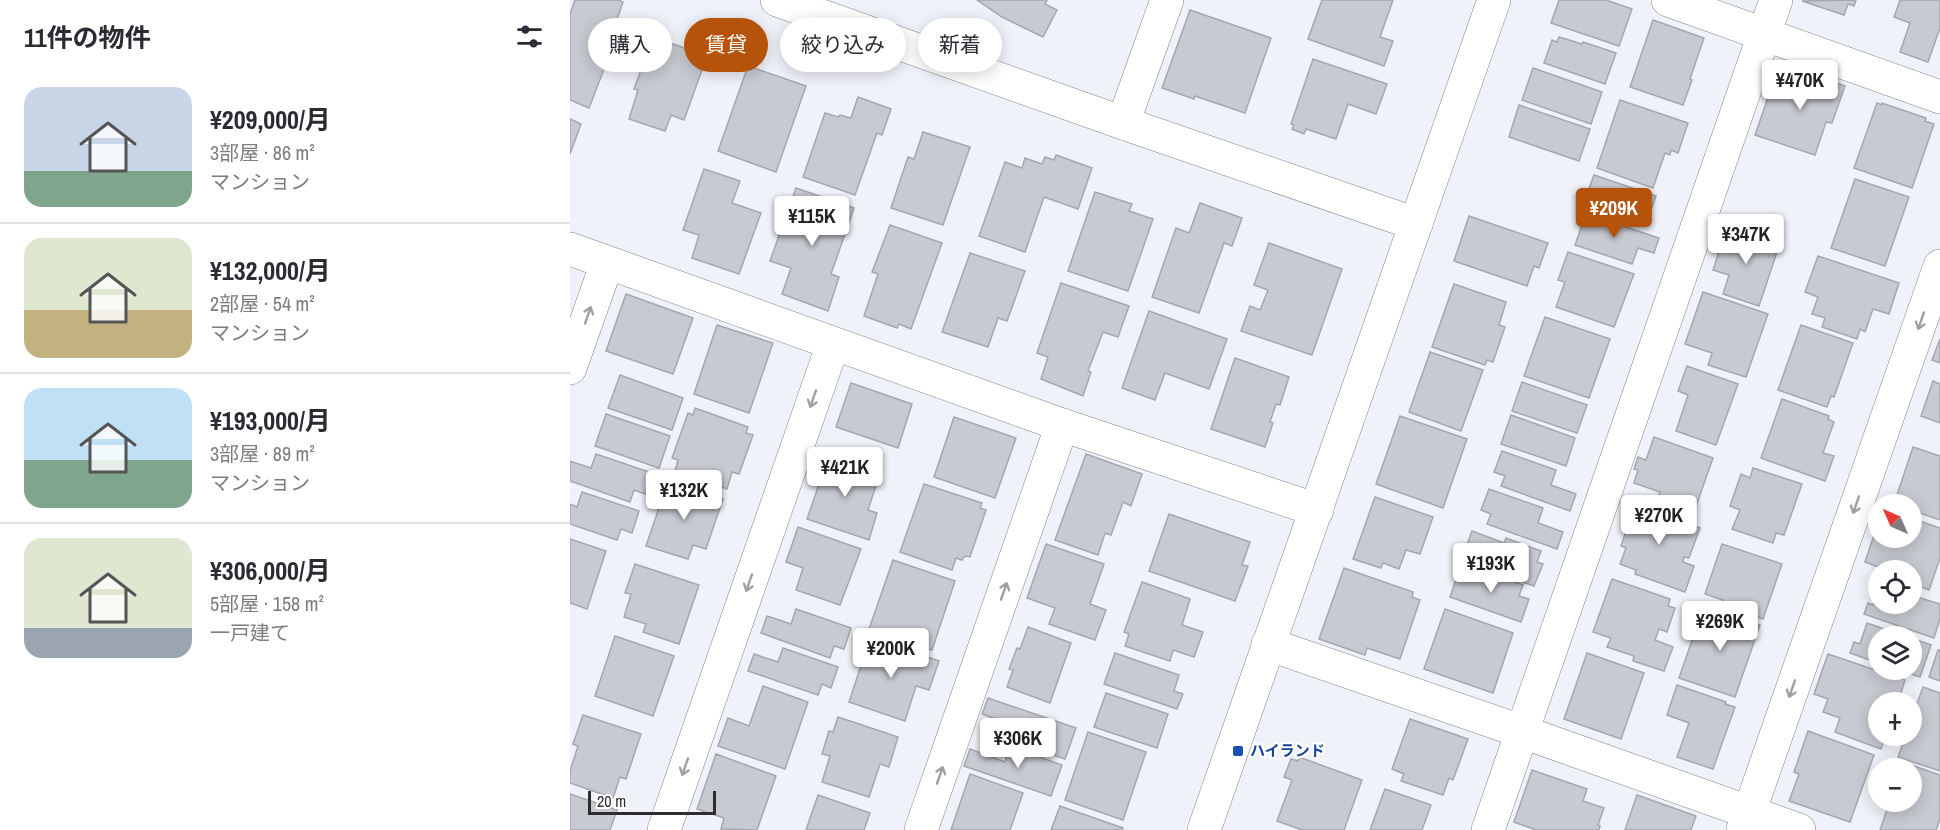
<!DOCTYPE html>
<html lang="ja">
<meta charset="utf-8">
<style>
:root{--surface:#fff;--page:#f2f2f3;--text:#2b2b33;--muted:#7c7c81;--line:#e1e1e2;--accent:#b45309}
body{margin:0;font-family:"Archivo Narrow","Noto Sans JP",sans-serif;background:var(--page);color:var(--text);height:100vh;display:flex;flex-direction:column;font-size:22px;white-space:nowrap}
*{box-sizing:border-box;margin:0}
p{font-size:20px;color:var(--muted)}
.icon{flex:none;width:33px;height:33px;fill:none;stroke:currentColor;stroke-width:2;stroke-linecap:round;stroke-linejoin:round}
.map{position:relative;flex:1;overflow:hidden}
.details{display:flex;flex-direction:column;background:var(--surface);width:570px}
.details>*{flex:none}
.banner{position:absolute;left:18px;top:18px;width:570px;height:54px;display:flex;gap:12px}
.needle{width:39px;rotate:315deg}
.tools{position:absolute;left:1298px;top:494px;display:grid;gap:12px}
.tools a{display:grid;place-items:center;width:54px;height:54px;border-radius:50%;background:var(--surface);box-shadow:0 3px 15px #0003;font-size:30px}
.scale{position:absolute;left:18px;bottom:15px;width:128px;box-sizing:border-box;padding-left:6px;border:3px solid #2d2d30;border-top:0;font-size:16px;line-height:21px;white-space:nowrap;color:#2d2d30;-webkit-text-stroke:4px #fff;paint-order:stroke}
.price{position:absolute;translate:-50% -51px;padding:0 14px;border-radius:6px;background:#fff;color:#222;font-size:20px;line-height:39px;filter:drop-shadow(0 2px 3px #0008)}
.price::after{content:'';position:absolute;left:50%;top:36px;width:18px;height:14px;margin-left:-9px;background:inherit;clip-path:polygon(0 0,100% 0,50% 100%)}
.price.active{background:var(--accent);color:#fff}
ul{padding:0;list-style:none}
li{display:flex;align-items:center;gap:18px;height:150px;padding:0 24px}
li+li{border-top:2px solid var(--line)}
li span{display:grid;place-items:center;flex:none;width:168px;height:120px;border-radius:18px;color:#555}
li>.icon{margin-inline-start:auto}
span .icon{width:72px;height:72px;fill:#fffc;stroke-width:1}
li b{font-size:26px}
h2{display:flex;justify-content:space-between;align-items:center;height:72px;padding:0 24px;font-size:26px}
.pill{padding:0 21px;border-radius:27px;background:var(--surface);box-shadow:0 3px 15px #0003;font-size:21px;line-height:54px}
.pill.active{background:var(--accent);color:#fff}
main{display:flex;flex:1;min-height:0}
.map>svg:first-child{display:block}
.building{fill:#c8cad1;stroke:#a6a7ae;stroke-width:1.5}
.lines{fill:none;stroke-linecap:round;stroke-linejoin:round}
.minor-casing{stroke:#818289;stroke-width:34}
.tertiary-casing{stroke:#818289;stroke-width:34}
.minor{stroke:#fff;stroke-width:33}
.tertiary{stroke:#fff;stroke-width:33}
.oneway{stroke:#a0a0a2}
.transit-dot{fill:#1a4fb4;stroke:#fff;stroke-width:2}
.labels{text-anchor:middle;stroke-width:4.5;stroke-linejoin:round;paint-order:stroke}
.transit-label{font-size:15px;font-weight:bold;fill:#164399;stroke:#fff;text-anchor:start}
</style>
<main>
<section class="details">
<h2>11件の物件<svg class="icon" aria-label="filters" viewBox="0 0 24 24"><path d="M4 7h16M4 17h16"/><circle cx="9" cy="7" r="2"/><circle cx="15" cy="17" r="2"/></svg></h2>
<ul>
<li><span style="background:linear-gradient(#c9d6e8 70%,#7fa58c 0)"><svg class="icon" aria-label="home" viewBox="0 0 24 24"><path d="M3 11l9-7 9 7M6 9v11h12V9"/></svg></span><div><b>¥209,000/月</b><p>3部屋 · 86 m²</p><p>マンション</p></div></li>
<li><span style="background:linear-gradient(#dfe7d0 60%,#c2b280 0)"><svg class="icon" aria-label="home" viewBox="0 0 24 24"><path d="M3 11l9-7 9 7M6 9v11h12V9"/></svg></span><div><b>¥132,000/月</b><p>2部屋 · 54 m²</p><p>マンション</p></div></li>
<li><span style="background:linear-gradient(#bfe0f5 60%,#7fa58c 0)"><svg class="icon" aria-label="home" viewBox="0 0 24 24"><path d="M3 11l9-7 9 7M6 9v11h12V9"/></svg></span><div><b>¥193,000/月</b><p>3部屋 · 89 m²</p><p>マンション</p></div></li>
<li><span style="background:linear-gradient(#dfe7d0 75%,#9aa5b1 0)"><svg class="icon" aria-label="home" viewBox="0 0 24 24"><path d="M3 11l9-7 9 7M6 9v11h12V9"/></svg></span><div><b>¥306,000/月</b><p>5部屋 · 158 m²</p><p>一戸建て</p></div></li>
</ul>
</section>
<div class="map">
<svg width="1370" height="830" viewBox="0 0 1370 830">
<rect width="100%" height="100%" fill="#f0f2f9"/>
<g class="building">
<path d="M5,0H48L53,2L43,31L48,33L19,108L0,100V14Z"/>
<path d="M407,0H477L475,4L487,10L473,37L432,17Z"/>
<path d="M752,0H823L810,37L823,41L814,66L738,39Z"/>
<path d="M989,0H1036L1062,9L1049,46L981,23Z"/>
<path d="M1286,0L1284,6L1278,4L1274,15L1232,1Z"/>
<path d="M1330,0H1370V28L1358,62L1330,52L1340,23L1324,17Z"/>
<path d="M620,10L701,38L675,113L625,96L624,99L592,88Z"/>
<path d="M1083,20L1134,38L1120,79L1122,80L1113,105L1060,87Z"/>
<path d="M83,37L137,56L114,120L101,115L95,131L59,119L68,90L64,89Z"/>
<path d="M989,37L1012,44L1013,42L1046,53L1035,84L974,63L982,40L987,42Z"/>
<path d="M743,59L817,84L806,114L778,104L766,139L736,129L734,134L722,129L724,125L721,124Z"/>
<path d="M178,66L236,86L206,172L148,151Z"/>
<path d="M963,68L1032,92L1021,124L952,100Z"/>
<path d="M1224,68L1275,86L1262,123L1256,122L1245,155L1185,135L1204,80L1217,84Z"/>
<path d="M288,97L321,109L312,135L307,133L285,195L233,177L255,113L268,117L270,115L281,118Z"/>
<path d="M1050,100L1118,123L1108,153L1101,150L1100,155L1095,153L1083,188L1027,168Z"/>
<path d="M1307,103L1312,105V103L1356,118L1355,121L1364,124L1342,188L1284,168Z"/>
<path d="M949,105L1020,129L1009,161L939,137Z"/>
<path d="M0,119L11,124L0,154Z"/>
<path d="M353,132L400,147L373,225L321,208L338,157L344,159Z"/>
<path d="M486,155L522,168L508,209L474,197L455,252L409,236L435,162L452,168L455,158L472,164L475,157L484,160Z"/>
<path d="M134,169L170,181L162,203L191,213L169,274L122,258L129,235L113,230Z"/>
<path d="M1024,175L1086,196L1075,226L1013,205Z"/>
<path d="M1285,179L1339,197L1315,266L1261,248Z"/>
<path d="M226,188L284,208L261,274L269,277L258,311L212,294L221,268L200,261Z"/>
<path d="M525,192L562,204L559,211L583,219L558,291L498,271Z"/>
<path d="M630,203L672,218L662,246L654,243L629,313L582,297L606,228L619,233Z"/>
<path d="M1016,214L1089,238L1084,253L1068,248L1062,264L1005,245Z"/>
<path d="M899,216L978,243L969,268L964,266L957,286L884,261Z"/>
<path d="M320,225L372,243L341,329L329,324L327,328L294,316L308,274L302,272Z"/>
<path d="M1156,230L1173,235L1174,231L1210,243L1189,306L1153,294L1159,275L1143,270Z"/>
<path d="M699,243L772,269L742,355L671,331L680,306L690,310L698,290L684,285Z"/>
<path d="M998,252L1064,274L1044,327L986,307L995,282L988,280Z"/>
<path d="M400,253L455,271L437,321L428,318L418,347L372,332Z"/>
<path d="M1248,256L1329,283L1319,314L1303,309L1295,332L1290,329L1287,339L1252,327L1255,318L1242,314L1248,297L1235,292Z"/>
<path d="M491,283L559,306L548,337L533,332L518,371L521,372L513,396L471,379L478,357L467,353Z"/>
<path d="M884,284L936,302L929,325L935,327L923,362L917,360L915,365L862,347Z"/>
<path d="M1133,292L1198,314L1176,377L1138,365L1142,353L1115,344Z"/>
<path d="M56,294L123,318L103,374L36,351Z"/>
<path d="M579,311L657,339L639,389L595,373L585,400L552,388Z"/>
<path d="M975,317L1040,339L1019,398L954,376Z"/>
<path d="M147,325L203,343L179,413L124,394Z"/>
<path d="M1231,325L1283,343L1264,397L1261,396L1257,407L1208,390Z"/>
<path d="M1370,339V363L1362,360Z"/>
<path d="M860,352L913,370L891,431L839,412Z"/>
<path d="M665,358L719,377L710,405L706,404L700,422L703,423L695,447L641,429Z"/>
<path d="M1117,366L1168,384L1146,445L1106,431L1118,395L1108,391Z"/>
<path d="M50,375L113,398L102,430L38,408Z"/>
<path d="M1363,381L1370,384V423L1351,416Z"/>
<path d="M952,382L1017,405L1007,433L942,411Z"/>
<path d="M281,383L342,404L328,448L266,427Z"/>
<path d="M1212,399L1259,416L1258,419L1264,422L1253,453L1264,456L1255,481L1191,458Z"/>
<path d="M125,408L178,427L176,433L183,435L169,474L162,472L157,489L105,471L108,460L102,458L118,413L123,415Z"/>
<path d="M36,414L100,436L89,468L25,446Z"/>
<path d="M941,415L1005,438L996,466L931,444Z"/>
<path d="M830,416L897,439L873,508L806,484Z"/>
<path d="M384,417L446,438L425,498L364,477Z"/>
<path d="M1084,437L1143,458L1124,512L1087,500L1090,492L1064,483L1068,470L1064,469L1068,457L1076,460Z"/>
<path d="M1343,447L1370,456V520L1341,510V504H1324Z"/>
<path d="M932,451L986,470L981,485L1006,494L1000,511L931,486L935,476L924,472Z"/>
<path d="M26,454L82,473L75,494L64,490L60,502L0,481V461L21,468Z"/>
<path d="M516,454L572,474L561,506L553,502L541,535L535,533L528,555L485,540Z"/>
<path d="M259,455L310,473L298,510L307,513L299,540L237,519Z"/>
<path d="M1183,468L1232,484L1214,535L1206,533L1203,543L1162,529L1170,510L1160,506L1171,474L1180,478Z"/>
<path d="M98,481L153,499L136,549L123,545L118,559L76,546Z"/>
<path d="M354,484L412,503L410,508L416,510L400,557L395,556L392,560L386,558L382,570L330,552Z"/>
<path d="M919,489L973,508L968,523L993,532L987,549L917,524L921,514L911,510Z"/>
<path d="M12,492L69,511L62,533L51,529L47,540L0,524V504L7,507Z"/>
<path d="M805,497L863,517L850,554L836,550L829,569L813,563L811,568L783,559Z"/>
<path d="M1066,501L1119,520L1118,524L1130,528L1119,558L1114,557L1113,562L1124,566L1115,592L1065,574L1066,570L1050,564L1056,548L1051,546Z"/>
<path d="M599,514L680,542L672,565L678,566L665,601L579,571Z"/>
<path d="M1341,518L1370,528V558L1359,590L1341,583V570H1316L1295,562L1307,526L1308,537H1341Z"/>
<path d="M228,527L291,549L270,605L226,590L233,568L216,562Z"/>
<path d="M902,531L934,543L936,538L971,551L967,562L973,564L964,586L891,561Z"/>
<path d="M0,539L36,551L17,609L0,603Z"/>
<path d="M476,544L534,564L520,604L536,610L525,640L479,624L485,608L457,598Z"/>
<path d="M1152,544L1212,564L1193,619L1152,605L1153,600L1135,594Z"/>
<path d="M323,560L385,581L362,650L299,629Z"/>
<path d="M65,564L129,585L109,644L73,632L76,624L54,617L61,594L55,593Z"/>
<path d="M774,568L843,592L842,597L850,600L830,659L797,648L795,655L749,639Z"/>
<path d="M890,568L921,578L923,574L953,585L949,596L959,599L951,622L880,597Z"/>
<path d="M1042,579L1100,599L1098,606L1105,608L1097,632L1089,629L1085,640L1103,647L1094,671L1063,661L1064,656L1037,647L1041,638L1023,632Z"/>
<path d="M572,582L620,599L612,625L633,632L624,657L603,650L600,661L555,646L559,634L554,632Z"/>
<path d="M1308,592V603H1341V595L1370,604V619L1364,638L1294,614L1298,603L1303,605Z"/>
<path d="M1134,606L1190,625L1165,697L1109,678Z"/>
<path d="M226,609L281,628L274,649L264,646L260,658L191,633L197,616L221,624Z"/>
<path d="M875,609L943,633L923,693L854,669Z"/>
<path d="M1297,623L1334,636H1308V663L1280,653L1284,642L1290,644Z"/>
<path d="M458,627L501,643L480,703L437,687L443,670L439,669L447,648L450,649Z"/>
<path d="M45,636L104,656L83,716L25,696Z"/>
<path d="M300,638L369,661L359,690L346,686L335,721L279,702Z"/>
<path d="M1341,638L1361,645L1350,677L1327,669H1341Z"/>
<path d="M213,648L268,667L261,688L252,684L248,695L178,671L184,654L208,662Z"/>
<path d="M1368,650H1370V681L1359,677Z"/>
<path d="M545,653L609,675L604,691L613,694L607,709L534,684Z"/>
<path d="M1017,653L1074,673L1051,739L994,719Z"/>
<path d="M1258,654L1335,680L1328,702H1308V735H1316L1311,749L1265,732L1270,718L1253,712L1258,699L1244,694Z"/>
<path d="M1107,685L1156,702L1155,704L1165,707L1143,769L1107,757L1119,723L1097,715Z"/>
<path d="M193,686L238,702L215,769L148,746L158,718L179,726Z"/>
<path d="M1353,687L1370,693V771L1328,757L1336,735H1341V721Z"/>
<path d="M536,693L598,714L587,748L524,727Z"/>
<path d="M418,698L506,728L495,759L443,741L448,727L412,714Z"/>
<path d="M13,715L71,734L56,779L50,777L43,798L0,783V771L8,746L3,744Z"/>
<path d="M268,717L328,737L319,767L310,764L299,797L252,782L260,756L252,754L259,731L263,732Z"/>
<path d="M840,719L898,739L883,780L879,778L873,795L831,781L834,774L822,769Z"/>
<path d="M1238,731L1304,755L1280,822L1219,801L1229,774L1224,772Z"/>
<path d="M518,732L576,752L553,820L495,800Z"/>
<path d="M440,747L492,765L481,796L394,766L400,749L435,762Z"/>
<path d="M146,754L206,776L187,830L151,829L154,818L127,809Z"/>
<path d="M729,757L792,780L774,830H732L707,821L722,780L714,777L721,759L728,761Z"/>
<path d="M1333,762L1370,775V819L1366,830H1310L1320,801H1341V768H1331Z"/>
<path d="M962,770L1017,789L1013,801L1034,808L1028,825L1030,826L1029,830H966L944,822Z"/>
<path d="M400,774L453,793L440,830H381Z"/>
<path d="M815,789L861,805L852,830H800Z"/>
<path d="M0,794L47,810L40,830H0Z"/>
<path d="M248,795L300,813L294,830H236Z"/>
<path d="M1067,795L1126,816L1121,830H1055Z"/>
<path d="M490,806L553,828L552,830H481Z"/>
</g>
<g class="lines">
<g class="minor-casing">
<g id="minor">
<path d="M1098,0L1370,97"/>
<path d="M553,123L597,0"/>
<path d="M0,249L492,425L747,510"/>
<path d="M0,368L37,263"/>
<path d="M698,644L953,732L1229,830"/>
<path d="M94,830L263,344"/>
<path d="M351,830L492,425"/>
<path d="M918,830L1206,0"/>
<path d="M1173,830L1370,266"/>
</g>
</g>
<g class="tertiary-casing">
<g id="tertiary">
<path d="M207,0L553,123L846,224"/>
<path d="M634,830L924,0"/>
</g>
</g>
<use href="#minor" class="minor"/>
<use href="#tertiary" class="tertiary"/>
</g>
<defs><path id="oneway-shaft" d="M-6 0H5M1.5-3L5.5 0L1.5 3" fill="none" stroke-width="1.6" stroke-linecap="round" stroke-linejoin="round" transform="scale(1.5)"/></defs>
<g class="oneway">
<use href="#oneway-shaft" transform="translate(18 315) rotate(-71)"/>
<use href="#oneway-shaft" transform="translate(1351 321) rotate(109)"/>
<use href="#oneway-shaft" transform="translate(243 399) rotate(109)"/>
<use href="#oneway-shaft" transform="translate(1286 505) rotate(109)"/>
<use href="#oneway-shaft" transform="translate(179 583) rotate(109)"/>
<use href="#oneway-shaft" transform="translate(434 591) rotate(-71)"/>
<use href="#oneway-shaft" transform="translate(1222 689) rotate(109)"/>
<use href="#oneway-shaft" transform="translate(115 767) rotate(109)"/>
<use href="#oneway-shaft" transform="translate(370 775) rotate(-71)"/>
</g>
<rect class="transit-dot" x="662" y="745" width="12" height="12" rx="3"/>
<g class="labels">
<g class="transit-label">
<text x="680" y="756">ハイランド</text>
</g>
</g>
</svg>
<div class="tools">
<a><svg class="needle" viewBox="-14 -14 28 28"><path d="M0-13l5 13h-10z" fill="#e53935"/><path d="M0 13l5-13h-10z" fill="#7c7c81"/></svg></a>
<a><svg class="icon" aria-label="locate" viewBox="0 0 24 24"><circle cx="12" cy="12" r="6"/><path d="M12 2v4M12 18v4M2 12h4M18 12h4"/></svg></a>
<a><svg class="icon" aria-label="layers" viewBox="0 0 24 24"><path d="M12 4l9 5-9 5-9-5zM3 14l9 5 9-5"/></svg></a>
<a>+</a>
<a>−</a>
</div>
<div class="scale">20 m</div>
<b class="price" style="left:1230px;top:111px">¥470K</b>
<b class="price active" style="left:1044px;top:239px">¥209K</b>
<b class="price" style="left:242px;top:247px">¥115K</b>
<b class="price" style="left:1176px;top:265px">¥347K</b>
<b class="price" style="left:275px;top:498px">¥421K</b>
<b class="price" style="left:114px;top:521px">¥132K</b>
<b class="price" style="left:1089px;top:546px">¥270K</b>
<b class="price" style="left:921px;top:594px">¥193K</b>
<b class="price" style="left:1150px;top:652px">¥269K</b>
<b class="price" style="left:321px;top:679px">¥200K</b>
<b class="price" style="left:448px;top:769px">¥306K</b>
<div class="banner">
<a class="pill">購入</a>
<a class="pill active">賃貸</a>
<a class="pill">絞り込み</a>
<a class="pill">新着</a>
</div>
</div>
</main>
